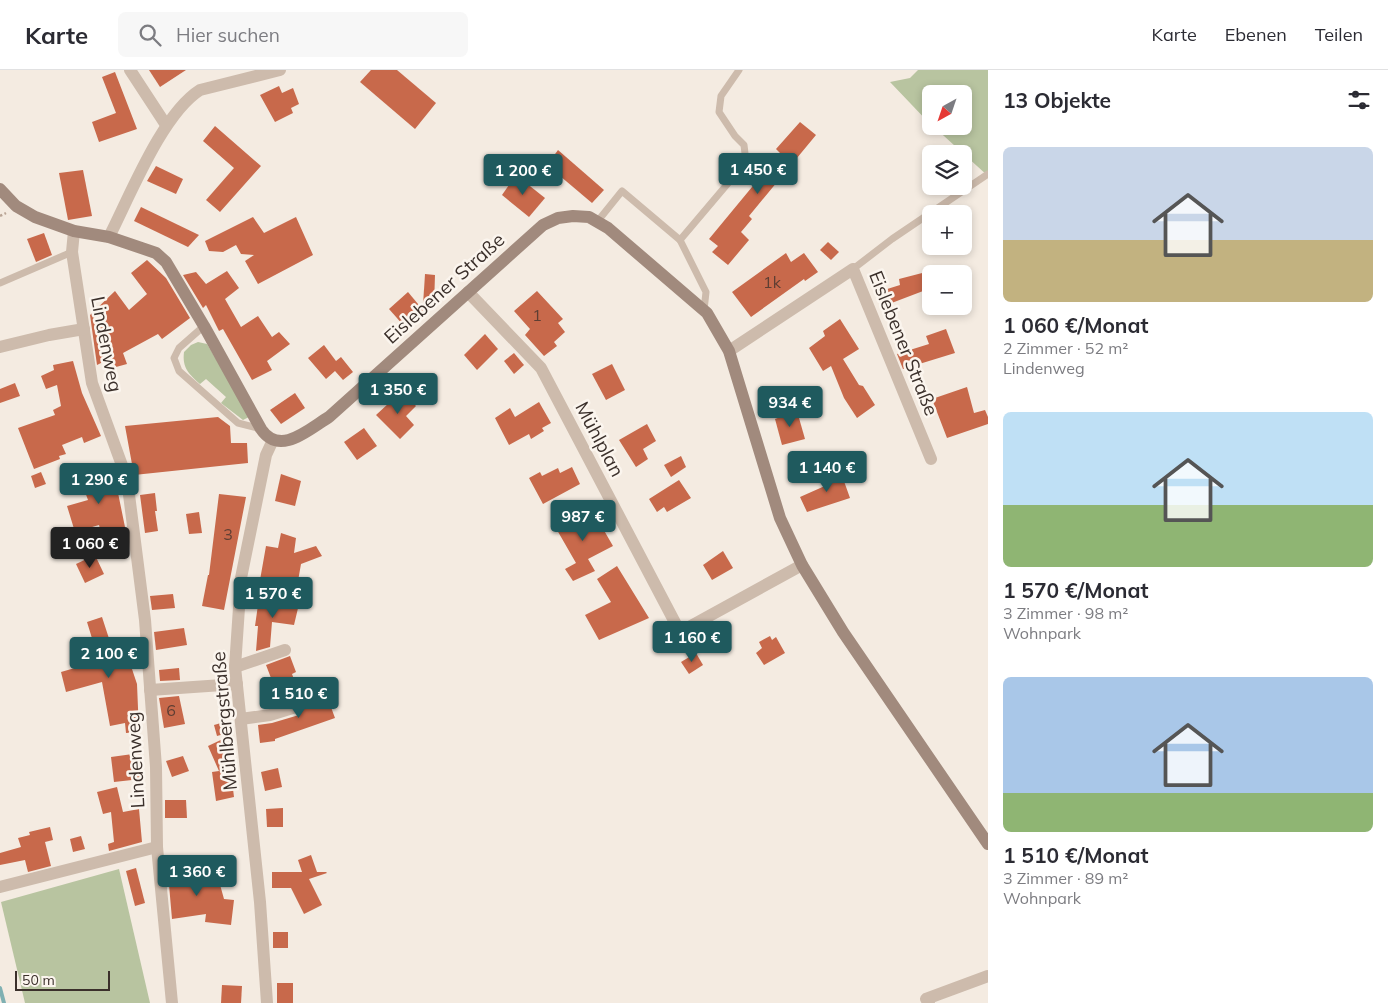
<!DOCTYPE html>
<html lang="de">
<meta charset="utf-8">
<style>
:root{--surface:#fff;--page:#f7f7f7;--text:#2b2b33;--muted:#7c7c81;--line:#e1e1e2;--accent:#1f5a5e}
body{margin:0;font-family:Mulish,sans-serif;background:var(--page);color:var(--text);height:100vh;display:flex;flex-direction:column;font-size:19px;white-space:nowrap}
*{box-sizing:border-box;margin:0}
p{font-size:16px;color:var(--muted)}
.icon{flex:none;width:28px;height:28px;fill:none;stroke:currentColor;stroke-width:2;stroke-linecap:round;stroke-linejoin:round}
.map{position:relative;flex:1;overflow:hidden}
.details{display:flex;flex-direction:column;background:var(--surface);width:400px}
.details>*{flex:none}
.needle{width:32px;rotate:220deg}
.fabs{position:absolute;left:922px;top:15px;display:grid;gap:10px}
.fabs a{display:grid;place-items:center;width:50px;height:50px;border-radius:8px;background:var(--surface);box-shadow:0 2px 8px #0003;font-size:25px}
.scale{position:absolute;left:15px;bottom:12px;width:95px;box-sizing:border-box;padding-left:5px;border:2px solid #3b302b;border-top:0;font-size:14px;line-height:18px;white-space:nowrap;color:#3b302b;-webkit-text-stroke:4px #fbf5ee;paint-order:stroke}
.price{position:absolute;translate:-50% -42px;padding:0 11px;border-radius:5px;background:var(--accent);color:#fff;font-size:16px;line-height:32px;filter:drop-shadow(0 1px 2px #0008)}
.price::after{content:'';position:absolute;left:50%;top:30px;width:15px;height:11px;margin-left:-8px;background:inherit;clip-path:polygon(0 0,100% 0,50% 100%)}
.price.current{background:#222;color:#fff}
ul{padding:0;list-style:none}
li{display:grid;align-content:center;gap:10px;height:265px;padding:0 15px}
li span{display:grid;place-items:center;height:155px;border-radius:8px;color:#555}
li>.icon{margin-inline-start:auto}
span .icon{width:90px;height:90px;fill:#fffc;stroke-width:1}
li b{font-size:21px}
h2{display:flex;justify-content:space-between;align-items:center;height:60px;padding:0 15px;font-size:21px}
header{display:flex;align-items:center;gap:30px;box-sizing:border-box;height:70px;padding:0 25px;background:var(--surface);border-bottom:1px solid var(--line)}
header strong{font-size:24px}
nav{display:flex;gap:28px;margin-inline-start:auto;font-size:18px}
.search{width:350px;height:45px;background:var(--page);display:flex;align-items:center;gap:12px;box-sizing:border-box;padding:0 18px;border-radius:8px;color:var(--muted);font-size:19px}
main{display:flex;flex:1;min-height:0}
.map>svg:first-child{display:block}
.green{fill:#b8c4a0}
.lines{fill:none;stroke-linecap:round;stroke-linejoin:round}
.stream{stroke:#7fb0b2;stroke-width:4}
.building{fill:#c8694b}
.path{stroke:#b9a596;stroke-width:2.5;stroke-dasharray:2.5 2.5;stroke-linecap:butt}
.service{stroke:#cdbbac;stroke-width:7}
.minor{stroke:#cdbbac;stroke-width:12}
.secondary{stroke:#a18a7d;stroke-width:12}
.labels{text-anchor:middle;stroke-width:5;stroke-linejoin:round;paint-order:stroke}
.number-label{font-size:16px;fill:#5e3e33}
.street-label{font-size:19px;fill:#3b302b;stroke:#fbf5ee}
</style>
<header>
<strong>Karte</strong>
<div class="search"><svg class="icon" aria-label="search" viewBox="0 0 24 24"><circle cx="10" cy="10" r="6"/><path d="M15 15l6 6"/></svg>Hier suchen</div>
<nav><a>Karte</a><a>Ebenen</a><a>Teilen</a></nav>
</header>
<main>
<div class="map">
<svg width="988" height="933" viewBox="0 0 988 933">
<rect width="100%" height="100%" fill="#f4ebe1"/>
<g class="green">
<path d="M918,0H988V106L933,56H964V24H931V55L890,12L910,8Z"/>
<path d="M198,272L207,274L248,343L249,347L243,350L221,333L226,327L206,309L200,314C189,304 182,298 184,282L191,275Z"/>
<path d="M119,799L150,933H25L1,832Z"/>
</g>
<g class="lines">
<path class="stream" d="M0,918L4,933"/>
</g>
<g class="building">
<path d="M149,0H186L160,17Z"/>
<path d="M371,0H397L436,33L415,59L360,12Z"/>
<path d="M115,2L137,59L99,72L92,52L116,43L102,7Z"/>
<path d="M279,16L282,23L293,18L299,34L291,38L293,43L275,52L260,25Z"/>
<path d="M800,52L816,65L749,146L752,149L741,162L749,170L728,195L712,182L718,176L709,169L780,83L776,79Z"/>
<path d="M215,56L261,96L220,142L206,130L234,98L203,71Z"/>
<path d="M558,80L604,120L592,133L547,95Z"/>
<path d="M156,96L183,109L176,124L147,111Z"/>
<path d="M83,100L92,146L68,150L59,103Z"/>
<path d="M516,105L545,128L529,147L502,125Z"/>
<path d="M141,137L199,165L188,177L134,151Z"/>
<path d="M253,147L264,163L296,147L313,185L258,214L245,191L254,185L241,184L236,175L223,182L209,181L205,171Z"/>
<path d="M44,163L52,185L36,192L27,169Z"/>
<path d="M828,172L839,182L831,190L820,180Z"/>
<path d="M786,183L791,192L804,183L818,202L805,211L804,209L751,247L732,222Z"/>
<path d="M147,190L166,208L190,248L162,269L158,264L123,283L127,294L116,297L111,288L97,295L90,245L115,221L129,240L147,224L131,203Z"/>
<path d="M227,201L239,218L225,229L241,257L258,246L272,267L279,262L290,274L267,291L272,300L252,310L223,259L219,261L206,235L203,238L183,205L196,202L206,214Z"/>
<path d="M926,202L931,218L889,234L884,220L900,215L899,209Z"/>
<path d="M425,204L435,205L434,235H423Z"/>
<path d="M537,221L563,249L558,253L565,262L554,272L557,276L544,286L525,265L530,259L514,241Z"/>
<path d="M408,222L423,240L404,256L389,239Z"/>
<path d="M840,249L859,279L843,289L859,315L863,316L875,335L857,348L844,328L831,296L823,301L809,278L825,266L823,261Z"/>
<path d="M946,259L955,283L903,299L897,284L929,274L926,266Z"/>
<path d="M485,264L498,279L477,300L464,285Z"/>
<path d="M324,275L336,291L341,287L353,302L343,310L335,301L326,309L308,288Z"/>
<path d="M514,283L524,295L514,304L504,291Z"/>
<path d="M73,291L82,323L101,366L84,373L82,367L62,375L66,384L59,386L60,389L34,399L18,358L55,345L53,340L61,336L57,315L46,319L41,306L54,300L53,295Z"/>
<path d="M612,294L625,320L606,330L592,304Z"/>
<path d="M15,313L20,326L0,333V319Z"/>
<path d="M967,317L974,343L985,340L988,347V354L947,368L932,329Z"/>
<path d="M402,321L416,336L406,346L414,355L400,369L376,345Z"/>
<path d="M295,323L305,338L281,354L270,340Z"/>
<path d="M539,332L551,353L542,358L544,361L531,369L529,364L509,375L495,348L510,338L515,347Z"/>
<path d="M797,341L805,369L782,375L775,349Z"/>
<path d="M218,347L230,356L231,373H247L248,393L134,405L125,356Z"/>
<path d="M647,354L656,371L643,379L648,389L636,397L619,370Z"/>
<path d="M364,358L377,376L357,390L344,372Z"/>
<path d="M681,386L686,397L671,407L664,395Z"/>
<path d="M111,396L119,417L117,418L126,462L102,466L99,455L75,462L67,436L88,430L81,411L103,403L102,399Z"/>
<path d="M572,397L580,414L543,434L529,408L540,402L542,406L558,398L560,403Z"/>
<path d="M840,400L850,428L807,442L800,427L827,415L824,407Z"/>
<path d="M41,402L46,414L35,418L31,406Z"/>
<path d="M281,404L301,411L295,436L275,431Z"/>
<path d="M679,410L691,428L667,442L664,437L657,442L649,429Z"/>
<path d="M155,423L157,441H155L158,461L145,463L140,425Z"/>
<path d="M219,424L246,427L224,540L202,536L208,505H209Z"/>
<path d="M584,436L600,458L602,457L613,476L588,489L595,501L573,511L565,499L576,493L557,460L565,456L562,451Z"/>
<path d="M199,442L202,463L189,464L186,444Z"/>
<path d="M281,463L296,468L294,483L316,476L322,486L301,494L298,511L278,509V513L260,510L266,476L278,478Z"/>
<path d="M723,481L733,498L712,510L703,495Z"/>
<path d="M95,485L104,504L85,513L76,494Z"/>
<path d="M617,496L649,548L599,570L585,545L611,532L597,509Z"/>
<path d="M173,524L175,538L152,540L150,526Z"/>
<path d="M259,528L299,534L294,555L272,552L270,577L256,581L258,556H255Z"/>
<path d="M102,547L115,587L127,584L137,614L139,662L126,663L125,653L110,656L102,612L66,622L61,602L99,591L87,552Z"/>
<path d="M184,558L187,575L156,580L154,562Z"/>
<path d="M770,566L772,570L776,567L785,583L764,595L756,583L762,578L759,572Z"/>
<path d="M696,583L703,595L689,604L681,592Z"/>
<path d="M290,586L296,602L292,604L295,612L292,613L299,629L270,637L267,629L270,627L267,619L271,618L268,610L271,608L266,595Z"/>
<path d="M179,598L180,610L160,611L159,600Z"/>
<path d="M325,621L335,648L275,669V671L260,673L258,655L272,653L299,645L304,638L301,631Z"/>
<path d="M179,626L185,654L164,658L159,628Z"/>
<path d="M228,651L231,662L217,666L214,655Z"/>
<path d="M225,668L233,686L229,687L234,727L216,731L212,702L219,701L208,676Z"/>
<path d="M140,683L142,695L139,696L141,709L114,712L111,687Z"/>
<path d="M183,686L189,701L172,707L166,691Z"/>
<path d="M278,698L282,717L265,721L261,702Z"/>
<path d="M117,717L123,742L139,739L142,772L109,781L108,774L114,772L111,742L103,744L97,722Z"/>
<path d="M165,730H186L187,748H165Z"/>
<path d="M283,738V757H267L266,739Z"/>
<path d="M50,757L53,770L45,772L51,796L28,802L25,790L0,795V783L21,777L18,768L30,765L29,762Z"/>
<path d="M81,766L85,779L73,782L70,769Z"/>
<path d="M311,785L317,802H326L327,803L309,809L322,835L304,844L291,818H272V802H302L298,790Z"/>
<path d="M188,790L190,810L196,809L198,816L219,811L224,829L234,830L231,855L205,852L206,844L172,849L167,792Z"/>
<path d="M136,798L145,833L135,836L126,801Z"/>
<rect x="273" y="862" width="15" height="16"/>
<rect x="277" y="913" width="16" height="20"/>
<path d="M222,915L242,916L241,933H221Z"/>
</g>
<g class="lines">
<path class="path" d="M0,146L6,143"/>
<g class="service">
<path d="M597,152L622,121L680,170L746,92L744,75L735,66L719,42L721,26L739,0"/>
<path d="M680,170L706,222L704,240"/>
<path d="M853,199L892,169L988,104"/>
<path d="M0,213L72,182"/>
<path d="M204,256L179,278L174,288L179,301L238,353L261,359"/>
</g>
<g class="minor">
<path d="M130,0L166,55"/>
<path d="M74,161L72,182L92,313L127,409L145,550L156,697L157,777L172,933"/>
<path d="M109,167C130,126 162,44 200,20L280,0"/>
<path d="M468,222L541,298L680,562L802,495"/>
<path d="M0,277L49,265L84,259"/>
<path d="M729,281L853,199L931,389"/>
<path d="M235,597L285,580"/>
<path d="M150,620L237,614"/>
<path d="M241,649L270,645L296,637"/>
<path d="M0,817L157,777"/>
<path d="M267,933L260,832L235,597L241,508L266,385L273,370"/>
<path d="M929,933L926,929L988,906"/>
</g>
<path class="secondary" d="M0,119L16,136L35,147L74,161L109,167L156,183L166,192L204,256L261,359C280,387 309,359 329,347L543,155L558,148L573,146L589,147L608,158L707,243L729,281L780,448L802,495L843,562L988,774"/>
</g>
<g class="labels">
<g class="number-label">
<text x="772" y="218">1k</text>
<text x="537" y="251">1</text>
<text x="228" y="470">3</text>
<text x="171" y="646">6</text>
</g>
<g class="street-label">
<text transform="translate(444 218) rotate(-42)" y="7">Eislebener Straße</text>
<text transform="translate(904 273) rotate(68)" y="7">Eislebener Straße</text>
<text transform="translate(107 274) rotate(79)" y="7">Lindenweg</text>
<text transform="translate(600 369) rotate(62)" y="7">Mühlplan</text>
<text transform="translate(224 651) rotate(-95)" y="7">Mühlbergstraße</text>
<text transform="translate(135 690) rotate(-93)" y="7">Lindenweg</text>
</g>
</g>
</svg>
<div class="fabs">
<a><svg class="needle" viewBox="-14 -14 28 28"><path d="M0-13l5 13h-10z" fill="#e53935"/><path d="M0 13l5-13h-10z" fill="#7c7c81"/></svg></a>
<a><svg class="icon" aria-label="layers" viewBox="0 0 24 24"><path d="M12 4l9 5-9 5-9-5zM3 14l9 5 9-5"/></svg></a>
<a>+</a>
<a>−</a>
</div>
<div class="scale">50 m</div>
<b class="price" style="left:758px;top:125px">1 450 €</b>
<b class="price" style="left:523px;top:126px">1 200 €</b>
<b class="price" style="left:398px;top:345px">1 350 €</b>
<b class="price" style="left:790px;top:358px">934 €</b>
<b class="price" style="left:827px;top:423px">1 140 €</b>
<b class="price" style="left:99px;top:435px">1 290 €</b>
<b class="price" style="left:583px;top:472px">987 €</b>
<b class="price current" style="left:90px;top:499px">1 060 €</b>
<b class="price" style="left:273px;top:549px">1 570 €</b>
<b class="price" style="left:692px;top:593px">1 160 €</b>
<b class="price" style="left:109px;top:609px">2 100 €</b>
<b class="price" style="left:299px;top:649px">1 510 €</b>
<b class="price" style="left:197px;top:827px">1 360 €</b>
</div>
<section class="details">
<h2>13 Objekte<svg class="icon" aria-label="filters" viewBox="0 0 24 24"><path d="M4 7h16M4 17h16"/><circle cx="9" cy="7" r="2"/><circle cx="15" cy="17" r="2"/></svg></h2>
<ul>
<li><span style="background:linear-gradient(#c9d6e8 60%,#c2b280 0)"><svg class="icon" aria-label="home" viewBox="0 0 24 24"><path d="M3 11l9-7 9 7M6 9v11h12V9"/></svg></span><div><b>1 060 €/Monat</b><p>2 Zimmer · 52 m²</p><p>Lindenweg</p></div></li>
<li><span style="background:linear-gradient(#bfe0f5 60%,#8fb573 0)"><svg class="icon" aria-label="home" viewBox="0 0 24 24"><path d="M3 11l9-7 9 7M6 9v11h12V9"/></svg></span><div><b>1 570 €/Monat</b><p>3 Zimmer · 98 m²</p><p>Wohnpark</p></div></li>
<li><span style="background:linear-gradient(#a9c7e8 75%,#8fb573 0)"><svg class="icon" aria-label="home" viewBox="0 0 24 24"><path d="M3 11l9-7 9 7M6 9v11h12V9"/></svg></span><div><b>1 510 €/Monat</b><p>3 Zimmer · 89 m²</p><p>Wohnpark</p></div></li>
</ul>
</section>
</main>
